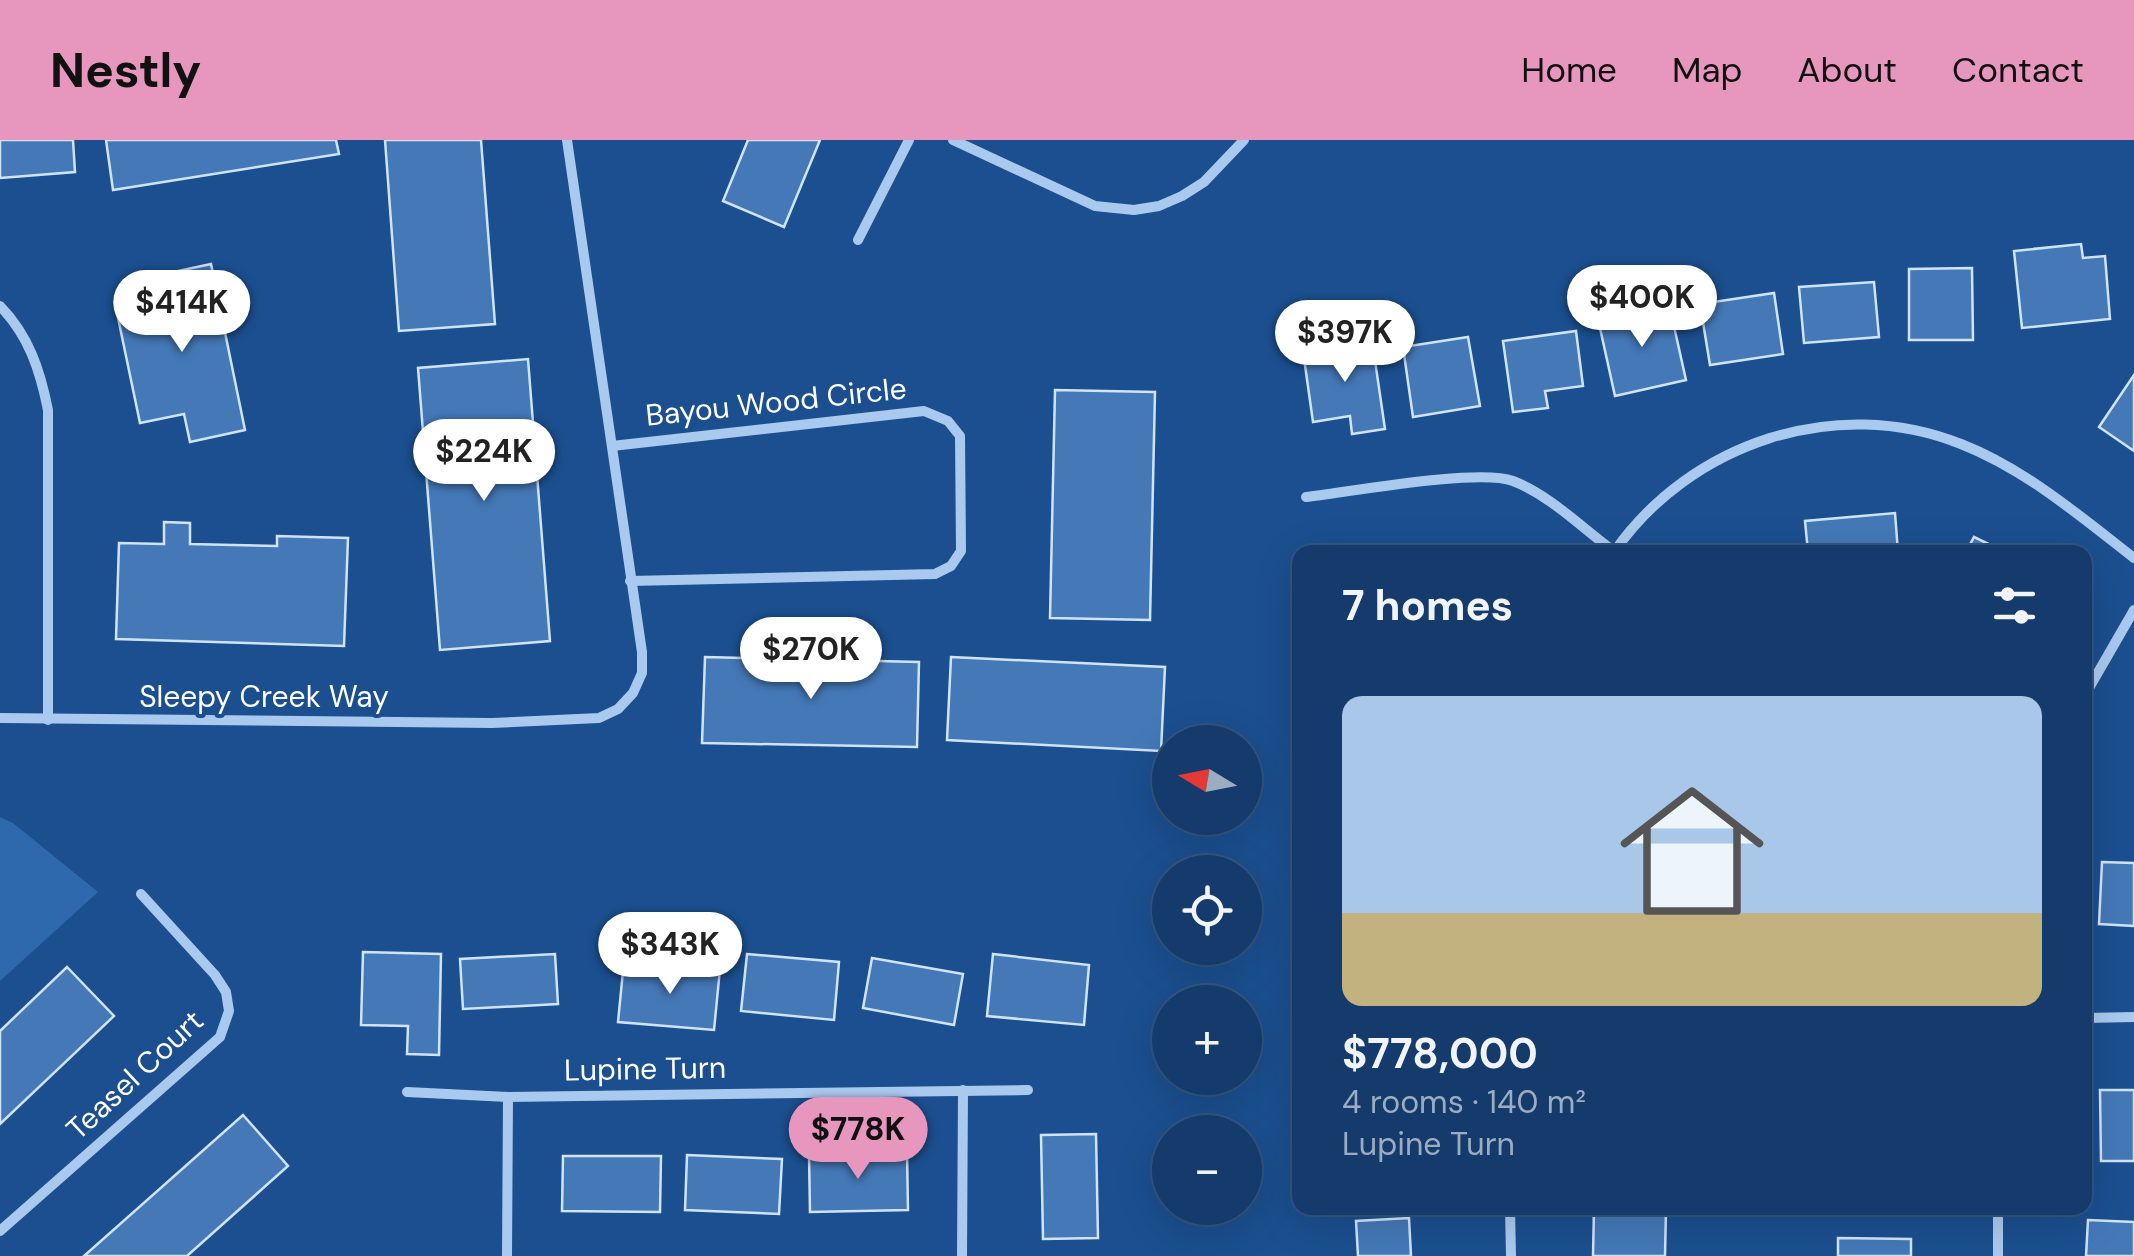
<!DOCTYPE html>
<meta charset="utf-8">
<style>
:root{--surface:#143b6b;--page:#1d4271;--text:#f1f3f6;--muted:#9dadc1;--line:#33557e;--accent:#e797bd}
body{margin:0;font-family:"DM Sans",sans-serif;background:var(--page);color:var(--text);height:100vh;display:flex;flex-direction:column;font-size:38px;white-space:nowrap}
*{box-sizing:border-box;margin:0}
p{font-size:32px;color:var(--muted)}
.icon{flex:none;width:55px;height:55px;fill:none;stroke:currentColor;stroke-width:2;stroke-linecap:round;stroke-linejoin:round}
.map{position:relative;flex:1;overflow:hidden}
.details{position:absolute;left:1292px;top:405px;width:800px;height:670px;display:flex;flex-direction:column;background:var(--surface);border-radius:20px;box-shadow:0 10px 40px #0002,0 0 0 2px var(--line)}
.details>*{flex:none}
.needle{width:65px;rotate:280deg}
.buttons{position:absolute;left:1152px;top:585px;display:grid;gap:20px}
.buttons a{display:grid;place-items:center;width:110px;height:110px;border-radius:50%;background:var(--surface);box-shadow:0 10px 40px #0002,0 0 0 2px var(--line);font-size:50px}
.price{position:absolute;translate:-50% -85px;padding:0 22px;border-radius:35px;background:#fff;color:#222;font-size:32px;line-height:65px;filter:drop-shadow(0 2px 5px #0008)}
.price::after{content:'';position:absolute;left:50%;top:60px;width:30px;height:22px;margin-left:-15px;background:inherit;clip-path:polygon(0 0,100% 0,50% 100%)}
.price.selected{background:var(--accent);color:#111}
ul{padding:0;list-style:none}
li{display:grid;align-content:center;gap:20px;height:530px;padding:0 50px}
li+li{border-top:2px solid var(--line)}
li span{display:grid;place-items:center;height:310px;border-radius:20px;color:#555}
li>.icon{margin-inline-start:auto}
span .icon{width:180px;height:180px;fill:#fffc;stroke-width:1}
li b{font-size:42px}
h2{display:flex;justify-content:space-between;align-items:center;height:120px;padding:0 50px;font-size:42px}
header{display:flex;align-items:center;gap:60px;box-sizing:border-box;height:140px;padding:0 50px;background:var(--accent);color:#111}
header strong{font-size:48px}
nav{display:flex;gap:55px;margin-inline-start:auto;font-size:35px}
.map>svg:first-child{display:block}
.green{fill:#2e69ad}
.building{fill:#4478b7;stroke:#cfe3fa;stroke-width:2.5}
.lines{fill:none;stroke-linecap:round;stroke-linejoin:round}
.street{stroke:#a9c9ee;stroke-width:10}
.labels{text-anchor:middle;stroke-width:8;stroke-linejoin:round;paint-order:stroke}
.street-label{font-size:30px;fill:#fff;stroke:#1b4f8f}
</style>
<header>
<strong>Nestly</strong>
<nav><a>Home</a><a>Map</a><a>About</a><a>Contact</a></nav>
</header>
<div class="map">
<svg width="2134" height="1116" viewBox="0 0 2134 1116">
<rect width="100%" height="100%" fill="#1b4f8f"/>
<path class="green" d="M0,677L13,683L98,752L0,841Z"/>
<g class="building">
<path d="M0,0H73L75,32L0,38Z"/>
<path d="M106,0H336L339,14L113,50Z"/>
<path d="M385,0H481L495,184L399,191Z"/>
<path d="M748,0H820L784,87L723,61Z"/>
<path d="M2081,104L2083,118L2105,116L2110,179L2022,188L2014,111Z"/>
<path d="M211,124L245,290L190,302L184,274L140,283L117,173L146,167L141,139Z"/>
<path d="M1972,128L1973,200H1909V129Z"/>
<path d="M1874,142L1879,197L1804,203L1799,147Z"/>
<path d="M1774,153L1783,214L1710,225L1700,164Z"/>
<path d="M1669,164L1686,240L1615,256L1598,179Z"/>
<path d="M1576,191L1583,246L1545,251L1548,268L1513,272L1503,201Z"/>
<path d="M1468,197L1480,266L1413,277L1403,207Z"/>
<path d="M1372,200L1385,289L1352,294L1350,276L1313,282L1303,211Z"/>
<path d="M528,219L550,501L440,510L418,228Z"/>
<path d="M2134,235V311L2099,287Z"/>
<path d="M1055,250L1155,252L1150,480L1050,478Z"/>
<path d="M1895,373L1898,412H1808L1805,381Z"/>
<path d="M164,382L190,383V404L277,406V396L348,398L344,506L116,499L119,403L164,404Z"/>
<path d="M1974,397L2005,412H1966Z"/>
<path d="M705,517L919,522L917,607L702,603Z"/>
<path d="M951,517L1165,527L1161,611L947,600Z"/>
<path d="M2102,722L2134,723V786L2099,784Z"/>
<path d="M363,812L441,814L439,915L407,914L408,886L361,885Z"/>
<path d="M555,814L558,864L463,869L460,819Z"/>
<path d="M747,814L839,822L834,880L741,871Z"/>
<path d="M993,814L1089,825L1084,885L987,876Z"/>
<path d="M872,818L963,834L954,885L863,868Z"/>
<path d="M649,823L720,829L714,890L618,882L623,831L649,833Z"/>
<path d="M67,827L114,876L0,984V891Z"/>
<path d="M2100,950H2134V1021H2101Z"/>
<path d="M243,975L288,1026L187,1116H84Z"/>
<path d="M1096,994L1098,1098L1043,1099L1041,995Z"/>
<path d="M907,1012L908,1070L810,1072L809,1014Z"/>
<path d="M687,1015L782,1019L779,1074L685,1070Z"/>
<path d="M563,1016H661L660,1072L562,1071Z"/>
<path d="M1594,1068L1666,1069L1665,1116H1593Z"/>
<path d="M1409,1078L1411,1116H1358L1356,1081Z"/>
<path d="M2088,1080L2134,1082V1116H2086Z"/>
<path d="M1838,1098L1911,1099V1116H1838Z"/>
</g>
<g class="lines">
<g class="street">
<path d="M953,0L1095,66L1134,70L1159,66L1182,56L1204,42L1244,0"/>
<path d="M858,100L909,0"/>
<path d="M0,166C29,196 40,230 48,270V580"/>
<path d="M612,306L924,271L948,281L960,296L961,411L951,426L935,434L630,441"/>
<path d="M1306,357C1349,352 1479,328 1513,341C1550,355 1583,389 1615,412"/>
<path d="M1614,412C1690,303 1836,254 1961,304C2025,329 2080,376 2134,418"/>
<path d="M2085,555L2134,470"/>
<path d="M0,578L492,583L599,578L618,569L633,553L642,533V512L567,0"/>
<path d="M2085,878L2134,877"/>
<path d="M407,952L508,957L1028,950"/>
<path d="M1510,1068L1511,1116"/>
<path d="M1998,1068V1116"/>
<path d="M0,1091L220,897L229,871L226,852L215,835L141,754"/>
<path d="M507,1116L508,957"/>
<path d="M962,1116L963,950"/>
</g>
</g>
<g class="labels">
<g class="street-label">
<text transform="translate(776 262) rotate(-6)" y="10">Bayou Wood Circle</text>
<text x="264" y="567">Sleepy Creek Way</text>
<text transform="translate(645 929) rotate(-1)" y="10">Lupine Turn</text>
<text transform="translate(135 935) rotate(-43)" y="10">Teasel Court</text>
</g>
</g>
</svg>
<div class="buttons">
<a><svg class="needle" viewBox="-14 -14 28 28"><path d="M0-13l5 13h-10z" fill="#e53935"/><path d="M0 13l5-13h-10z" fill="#9dadc1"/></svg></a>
<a><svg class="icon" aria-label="locate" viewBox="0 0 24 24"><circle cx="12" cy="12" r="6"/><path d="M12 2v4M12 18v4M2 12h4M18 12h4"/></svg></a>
<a>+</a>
<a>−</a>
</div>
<b class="price" style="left:1642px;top:210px">$400K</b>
<b class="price" style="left:182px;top:215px">$414K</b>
<b class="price" style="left:1345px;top:245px">$397K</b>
<b class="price" style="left:484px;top:364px">$224K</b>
<b class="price" style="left:811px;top:562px">$270K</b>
<b class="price" style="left:670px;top:857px">$343K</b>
<b class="price selected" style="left:858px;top:1042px">$778K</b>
<section class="details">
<h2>7 homes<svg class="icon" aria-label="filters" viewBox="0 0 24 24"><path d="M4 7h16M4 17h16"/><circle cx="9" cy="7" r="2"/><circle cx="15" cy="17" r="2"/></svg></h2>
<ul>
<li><span style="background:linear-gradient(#a9c7e8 70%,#c2b280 0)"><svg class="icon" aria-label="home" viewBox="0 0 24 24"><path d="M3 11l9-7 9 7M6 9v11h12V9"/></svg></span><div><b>$778,000</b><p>4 rooms · 140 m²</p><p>Lupine Turn</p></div></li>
</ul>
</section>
</div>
